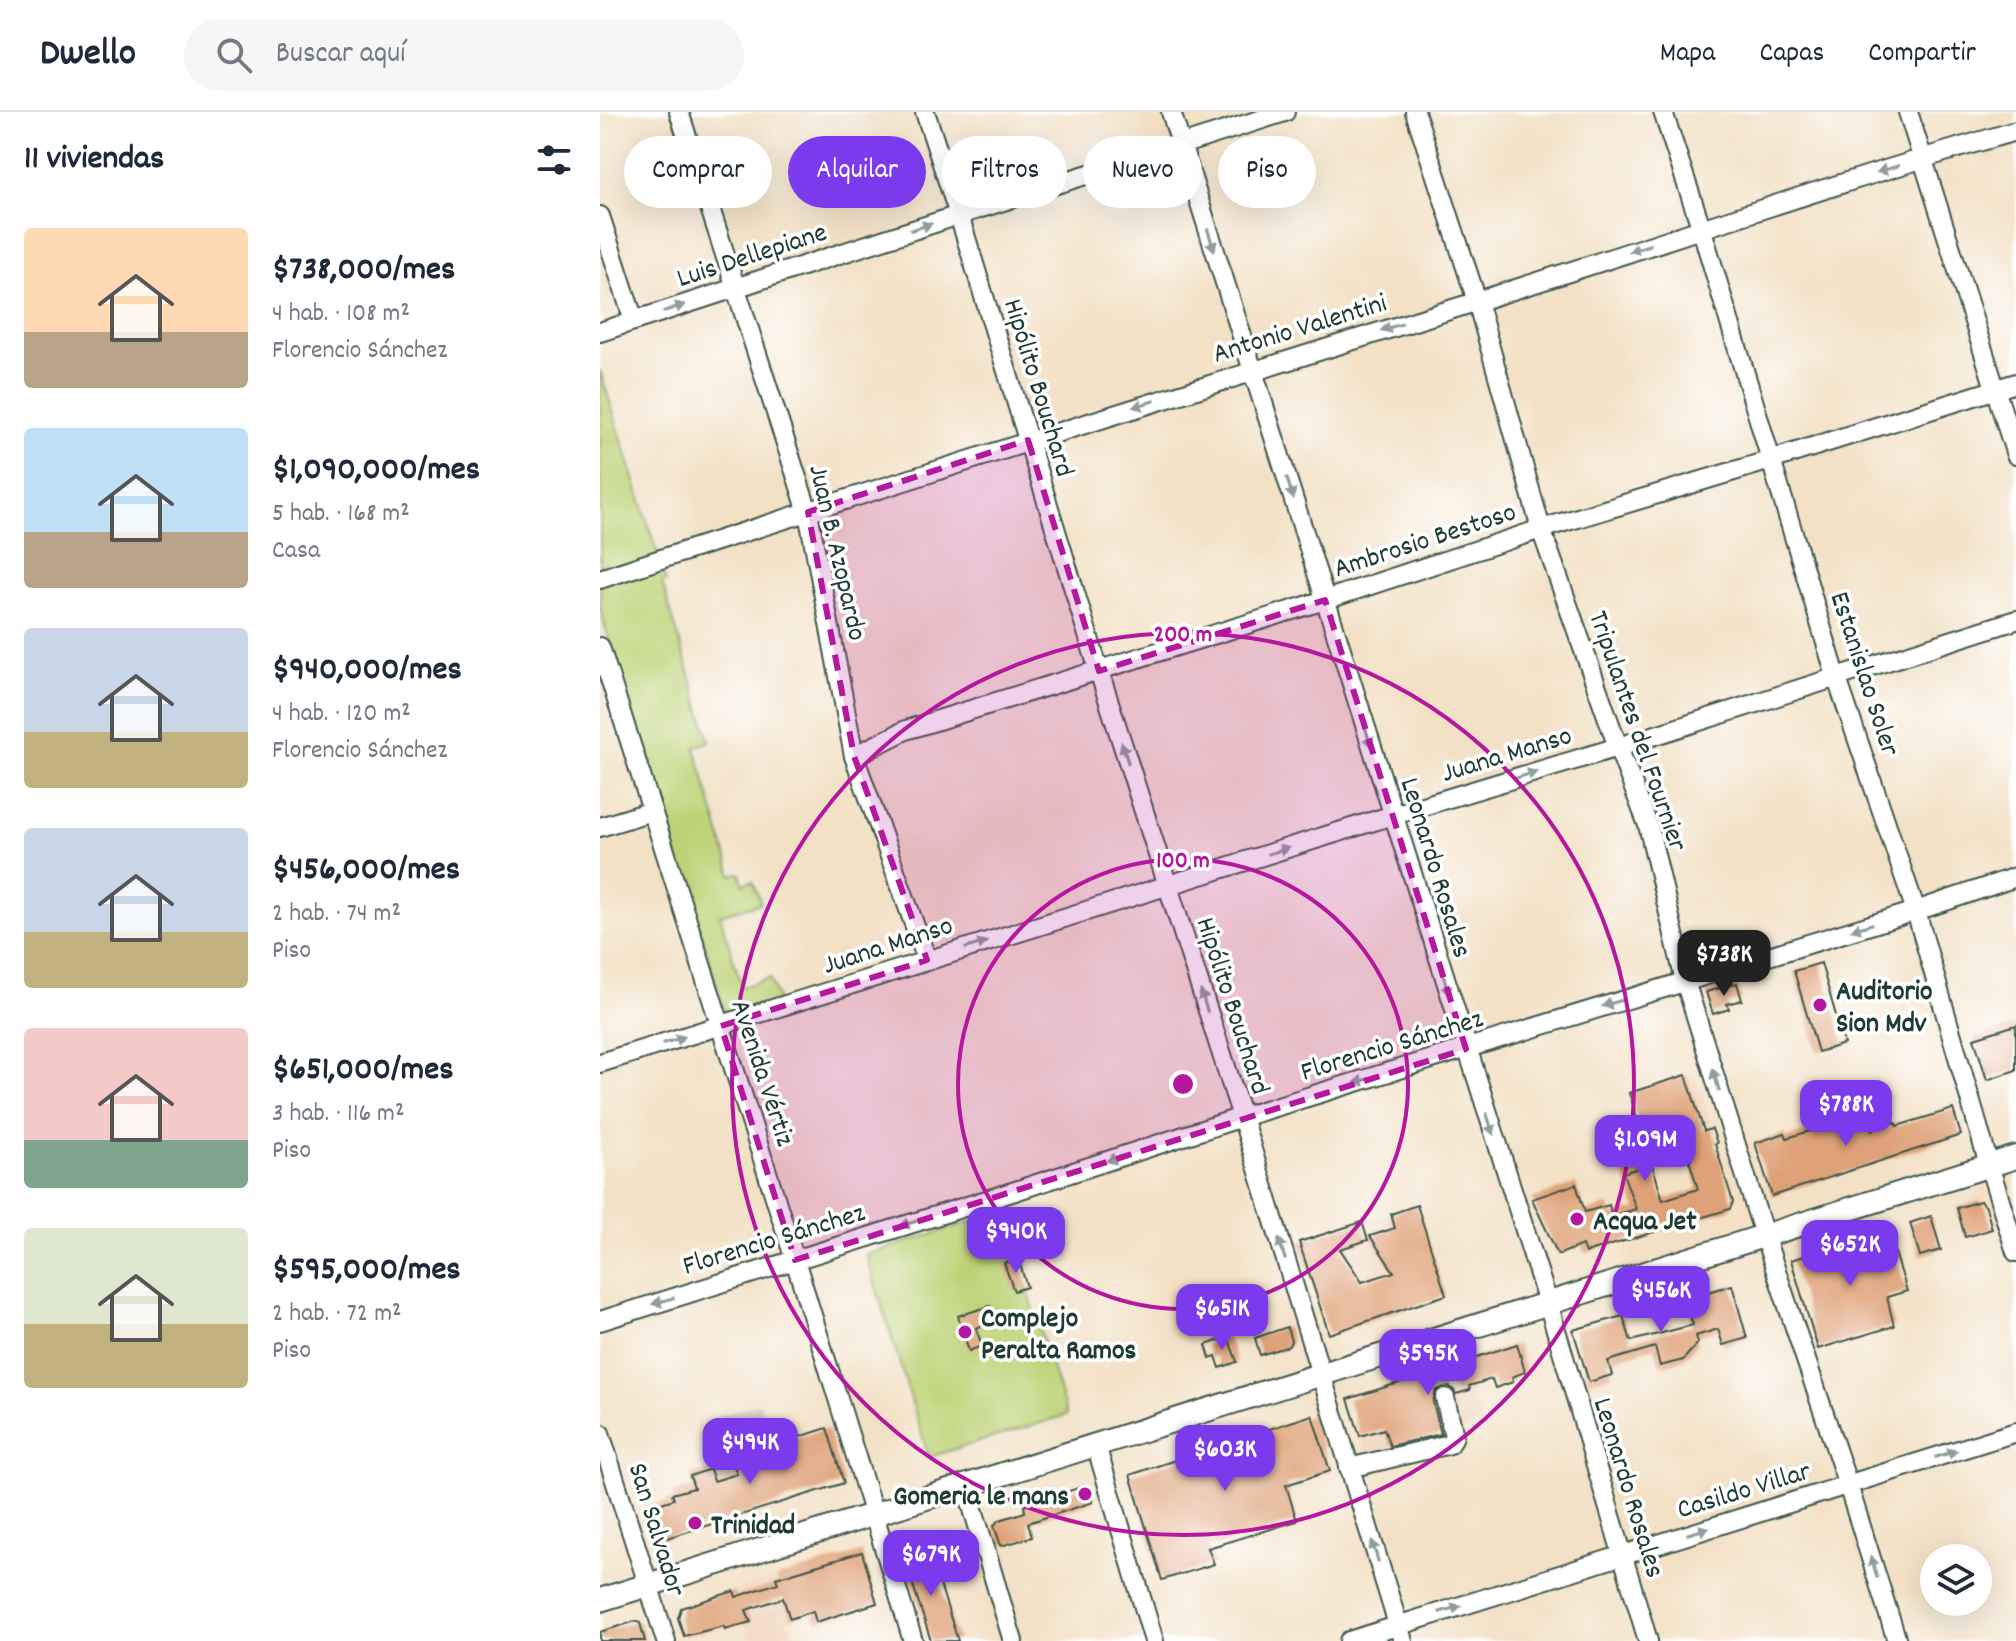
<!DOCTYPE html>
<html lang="es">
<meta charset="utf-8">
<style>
:root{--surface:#fff;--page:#f6f6f7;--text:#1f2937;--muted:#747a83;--line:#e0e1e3;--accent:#7c3aed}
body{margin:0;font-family:Dekko,sans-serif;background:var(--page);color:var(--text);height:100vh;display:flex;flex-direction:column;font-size:30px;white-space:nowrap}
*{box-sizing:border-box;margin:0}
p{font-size:26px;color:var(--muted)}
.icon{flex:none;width:44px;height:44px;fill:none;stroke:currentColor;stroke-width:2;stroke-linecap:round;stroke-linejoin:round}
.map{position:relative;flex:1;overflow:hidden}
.details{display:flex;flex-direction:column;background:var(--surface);width:600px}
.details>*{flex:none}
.banner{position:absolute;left:24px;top:24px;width:760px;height:72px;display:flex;gap:16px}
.buttons{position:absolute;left:1320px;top:1432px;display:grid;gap:16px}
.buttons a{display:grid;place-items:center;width:72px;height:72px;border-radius:50%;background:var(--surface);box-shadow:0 8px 32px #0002;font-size:40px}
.price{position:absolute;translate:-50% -68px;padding:0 18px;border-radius:16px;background:var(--accent);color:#fff;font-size:26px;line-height:52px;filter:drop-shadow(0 2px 4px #0008)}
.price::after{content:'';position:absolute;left:50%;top:48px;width:24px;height:18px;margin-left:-12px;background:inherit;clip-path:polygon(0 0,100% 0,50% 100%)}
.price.active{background:#222;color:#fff}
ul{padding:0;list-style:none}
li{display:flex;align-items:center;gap:24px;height:200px;padding:0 24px}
li span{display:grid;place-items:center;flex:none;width:224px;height:160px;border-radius:8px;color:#555}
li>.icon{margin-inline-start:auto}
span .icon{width:96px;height:96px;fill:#fffc;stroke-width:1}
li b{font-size:34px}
h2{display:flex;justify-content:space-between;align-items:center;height:96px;padding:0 24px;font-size:34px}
.tag{padding:0 28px;border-radius:36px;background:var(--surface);box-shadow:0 8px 32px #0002;font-size:28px;line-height:72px}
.tag.active{background:var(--accent);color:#fff}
header{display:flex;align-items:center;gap:48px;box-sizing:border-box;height:112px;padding:0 40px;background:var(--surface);border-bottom:2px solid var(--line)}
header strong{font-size:38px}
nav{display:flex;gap:44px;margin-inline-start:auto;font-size:28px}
.search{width:560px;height:72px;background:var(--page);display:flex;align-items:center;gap:20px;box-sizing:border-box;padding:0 28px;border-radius:44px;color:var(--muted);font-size:30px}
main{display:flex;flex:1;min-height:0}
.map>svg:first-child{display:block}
.built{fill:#f0d5bc}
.industrial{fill:#cec1b9}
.green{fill:#bdd174;stroke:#6e8754;stroke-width:2}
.building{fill:#dfa177}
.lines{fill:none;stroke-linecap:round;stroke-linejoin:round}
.minor-tunnel{stroke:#c9c0a9;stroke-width:18;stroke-dasharray:18 9;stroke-linecap:butt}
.minor-casing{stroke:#3f564a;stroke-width:22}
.major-casing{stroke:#3f564a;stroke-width:26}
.minor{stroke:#fff;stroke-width:18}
.major{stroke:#fff;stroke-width:22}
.oneway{fill:#8f9e9a}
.marked{fill:#b5179e;fill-opacity:0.2;stroke:#b5179e;stroke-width:6;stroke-dasharray:16 10;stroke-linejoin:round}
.ring{fill:none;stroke:#b5179e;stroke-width:4}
.poi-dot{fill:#b5179e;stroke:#fff;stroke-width:3}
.labels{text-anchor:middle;stroke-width:7;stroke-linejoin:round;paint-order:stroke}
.street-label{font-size:28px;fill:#1f3d34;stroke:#fff}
.poi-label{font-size:28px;font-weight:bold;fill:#1f3d34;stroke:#fff;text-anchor:start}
.centre{fill:#b5179e;stroke:#fff;stroke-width:4}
.ring-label{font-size:24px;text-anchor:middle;font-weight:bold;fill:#b5179e;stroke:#fff;stroke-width:7;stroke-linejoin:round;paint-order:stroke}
</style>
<header>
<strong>Dwello</strong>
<div class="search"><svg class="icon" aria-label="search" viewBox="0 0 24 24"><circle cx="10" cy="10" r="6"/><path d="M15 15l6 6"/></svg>Buscar aquí</div>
<nav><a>Mapa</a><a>Capas</a><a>Compartir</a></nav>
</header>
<main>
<section class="details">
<h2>11 viviendas<svg class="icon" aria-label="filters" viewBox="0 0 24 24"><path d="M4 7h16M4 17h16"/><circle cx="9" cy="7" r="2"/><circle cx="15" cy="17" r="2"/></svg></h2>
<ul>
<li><span style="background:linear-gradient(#ffd9b3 65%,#b9a48a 0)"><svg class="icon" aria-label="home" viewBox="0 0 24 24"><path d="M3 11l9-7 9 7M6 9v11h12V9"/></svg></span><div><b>$738,000/mes</b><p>4 hab. · 108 m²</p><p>Florencio Sánchez</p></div></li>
<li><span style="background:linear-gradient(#bfe0f5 65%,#b9a48a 0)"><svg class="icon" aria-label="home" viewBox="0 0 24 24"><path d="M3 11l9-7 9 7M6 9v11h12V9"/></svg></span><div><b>$1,090,000/mes</b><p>5 hab. · 168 m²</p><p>Casa</p></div></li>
<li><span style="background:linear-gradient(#c9d6e8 65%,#c2b280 0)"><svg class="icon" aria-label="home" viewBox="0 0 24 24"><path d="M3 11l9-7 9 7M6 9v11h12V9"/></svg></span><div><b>$940,000/mes</b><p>4 hab. · 120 m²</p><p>Florencio Sánchez</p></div></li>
<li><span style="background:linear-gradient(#c9d6e8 65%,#c2b280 0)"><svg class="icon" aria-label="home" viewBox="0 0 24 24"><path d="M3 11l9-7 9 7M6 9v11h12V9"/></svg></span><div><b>$456,000/mes</b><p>2 hab. · 74 m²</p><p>Piso</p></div></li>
<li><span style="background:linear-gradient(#f6c9c9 70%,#7fa58c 0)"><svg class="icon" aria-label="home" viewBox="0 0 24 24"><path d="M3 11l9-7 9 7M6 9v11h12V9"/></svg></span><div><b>$651,000/mes</b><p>3 hab. · 116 m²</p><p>Piso</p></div></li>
<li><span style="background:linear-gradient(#dfe7d0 60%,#c2b280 0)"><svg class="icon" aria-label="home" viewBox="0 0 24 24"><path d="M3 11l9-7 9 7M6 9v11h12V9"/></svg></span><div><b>$595,000/mes</b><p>2 hab. · 72 m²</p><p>Piso</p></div></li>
</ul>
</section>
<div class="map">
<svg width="1416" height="1529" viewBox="0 0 1416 1529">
<rect width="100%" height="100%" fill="#fff"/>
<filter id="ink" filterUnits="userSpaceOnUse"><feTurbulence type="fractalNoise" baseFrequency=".0125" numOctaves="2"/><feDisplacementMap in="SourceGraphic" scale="16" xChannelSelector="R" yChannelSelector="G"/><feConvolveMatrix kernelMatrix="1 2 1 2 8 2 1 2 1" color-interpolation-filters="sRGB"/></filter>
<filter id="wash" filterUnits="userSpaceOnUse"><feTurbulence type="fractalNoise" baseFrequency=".006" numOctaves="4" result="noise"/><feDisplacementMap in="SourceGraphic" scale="32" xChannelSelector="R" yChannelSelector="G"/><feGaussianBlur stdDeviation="1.8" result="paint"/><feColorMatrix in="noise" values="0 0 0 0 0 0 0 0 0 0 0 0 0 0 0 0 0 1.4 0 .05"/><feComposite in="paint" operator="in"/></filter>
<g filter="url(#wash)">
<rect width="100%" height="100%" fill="#f3e1c6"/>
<g class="built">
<path d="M1094,961L1117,1031L1052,1052L1029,981Z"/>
<path d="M791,1102L819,1192L729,1222L699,1130Z"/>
<path d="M861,1250L881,1311L767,1346L748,1287Z"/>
<path d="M176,1466L197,1529H150L134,1479Z"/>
</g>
<path class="industrial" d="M160,1291L191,1387L149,1401L118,1304Z"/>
<g class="green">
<path d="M0,258L66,469L62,471L110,629L95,635L132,763L140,761L143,772L153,769L161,791L120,803L142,875L170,866L178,889L127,904L0,498Z"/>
<path d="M403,1100L467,1303L329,1345L266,1143Z"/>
</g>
<g id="blocks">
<g class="building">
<path d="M1221,851L1244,932L1218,940L1194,859Z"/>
<path d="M1137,871L1142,888L1127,892L1129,897L1113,902L1106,880Z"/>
<path d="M1416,913V958L1387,968L1374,926Z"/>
<path d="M1086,963L1104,1019L1112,1017L1117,1031L1115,1032L1133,1090L1130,1097L985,1141L982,1133L958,1143L932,1087L976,1072L985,1100L1009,1093L1012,1104L1036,1097L1023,1061L1052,1052L1063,1088L1098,1077L1089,1048L1091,1047L1076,1003L1040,1015L1029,981Z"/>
<path d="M1353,997L1361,1023L1172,1084L1155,1031L1185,1021L1187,1026L1267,1001L1272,1018L1295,1010L1297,1014Z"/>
<path d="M1380,1089L1386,1095L1392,1117L1365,1125L1357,1096Z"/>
<path d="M817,1093L846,1183L729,1222L699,1130L762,1110L768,1128L740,1137L762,1170L794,1160L770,1124L795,1116L791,1102Z"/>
<path d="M1331,1104L1341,1138L1320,1144L1310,1111Z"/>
<path d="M1288,1118L1307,1179L1287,1185L1294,1214L1218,1237L1191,1148Z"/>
<path d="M418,1146L427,1175L414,1179L404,1151Z"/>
<path d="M1132,1173L1147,1226L1123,1233L1118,1217L1096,1224L1098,1231L1083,1248L1060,1254L1055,1235L1008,1249L1012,1263L989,1270L973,1218L1023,1204L1031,1229L1093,1213L1085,1187Z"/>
<path d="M390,1194L395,1210L376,1216L382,1234L369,1239L358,1204Z"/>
<path d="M687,1215L691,1229L689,1234L660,1243L655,1226Z"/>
<path d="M628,1225L637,1250L620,1256L616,1244L610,1246L606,1233Z"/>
<path d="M917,1232L925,1260L912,1265L913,1270L895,1276L892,1267L869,1274L870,1278L856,1282L853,1277L848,1274L842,1275L836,1278L833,1290L841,1322L790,1334L784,1317L760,1324L748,1287L827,1262L834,1269H842L849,1262V1254Z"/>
<path d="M712,1303L730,1359L686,1373L697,1409L608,1436L614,1452L562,1468L530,1363Z"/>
<path d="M227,1316L244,1371L54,1430L43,1397L74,1387L72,1382L94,1376L90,1364L110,1357L114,1369L137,1362L132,1348L184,1332V1330Z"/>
<path d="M484,1374L489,1377L493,1390L428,1411L432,1425L401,1434L394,1413L400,1408L425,1400L424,1394Z"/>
<path d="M328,1434L331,1444L358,1529H331L306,1451L320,1447L317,1437Z"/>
<path d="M262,1440L277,1491L216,1510L213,1499L190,1507L183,1486L146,1498L151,1510L125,1517L124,1514L84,1524L78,1506L81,1496L134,1479L136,1485L178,1471L176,1466Z"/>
<path d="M36,1509L40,1511L45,1529H0V1520Z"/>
</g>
</g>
</g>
<g filter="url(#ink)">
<use href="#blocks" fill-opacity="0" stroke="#3f564a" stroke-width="2"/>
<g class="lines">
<path class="minor-tunnel" d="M838,1258L845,1286"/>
<g class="minor-casing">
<g id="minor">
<path d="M79,0L208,400L254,644L327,848"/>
<path d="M325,0L359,103L499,559L642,1005L803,1529"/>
<path d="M571,0L948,1191L1048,1529"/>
<path d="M815,0L877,189L941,417L1018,635L1048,713L1085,869L1164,1123L1248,1373L1297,1529"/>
<path d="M1063,0L1101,115L1236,564L1316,799L1389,1053L1416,1140"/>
<path d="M1308,0L1416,343"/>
<path d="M0,104L34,209"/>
<path d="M0,220L359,103L685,0"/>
<path d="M0,467C291,371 583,282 875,190C1056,133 1234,71 1416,19"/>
<path d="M0,535L195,1148L313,1529"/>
<path d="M254,644L306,618L725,488L941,417L1171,348L1416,271"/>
<path d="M0,715L52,699"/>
<path d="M0,951L793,703L1018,635L1416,508"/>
<path d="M0,1209L412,1080L642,1005L1316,799L1416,765"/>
<path d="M830,1228L838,1258"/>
<path d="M0,1321L66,1529"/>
<path d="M496,1333L554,1529"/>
<path d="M749,1356L850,1332L854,1324L845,1286"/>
<path d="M366,1374L413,1529"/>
<path d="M749,1529L1416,1320"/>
</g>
</g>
<g class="major-casing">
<path id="major" d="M0,1488L1416,1045"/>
</g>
<use href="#minor" class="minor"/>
<use href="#major" class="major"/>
</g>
<defs><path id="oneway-solid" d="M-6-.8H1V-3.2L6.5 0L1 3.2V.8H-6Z" transform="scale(2)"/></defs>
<g class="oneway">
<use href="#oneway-solid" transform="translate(1288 57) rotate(163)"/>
<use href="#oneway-solid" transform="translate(321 115) rotate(-18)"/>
<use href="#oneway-solid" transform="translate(611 128) rotate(72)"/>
<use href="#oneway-solid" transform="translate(1040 136) rotate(162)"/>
<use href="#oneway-solid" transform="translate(74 196) rotate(-18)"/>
<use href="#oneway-solid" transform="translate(792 215) rotate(163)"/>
<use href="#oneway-solid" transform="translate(544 292) rotate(163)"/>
<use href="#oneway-solid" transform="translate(690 376) rotate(73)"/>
<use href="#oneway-solid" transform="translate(768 624) rotate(73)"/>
<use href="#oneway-solid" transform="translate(525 641) rotate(-108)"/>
<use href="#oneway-solid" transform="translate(926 663) rotate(-17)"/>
<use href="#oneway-solid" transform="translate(678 739) rotate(-17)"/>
<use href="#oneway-solid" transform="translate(1262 815) rotate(163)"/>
<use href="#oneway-solid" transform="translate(376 833) rotate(-17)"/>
<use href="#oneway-solid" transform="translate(846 872) rotate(73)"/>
<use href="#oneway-solid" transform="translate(604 889) rotate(-108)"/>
<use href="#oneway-solid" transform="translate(1013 891) rotate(163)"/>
<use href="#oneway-solid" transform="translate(74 928) rotate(-17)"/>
<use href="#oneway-solid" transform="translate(765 968) rotate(163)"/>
<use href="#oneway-solid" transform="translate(1116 968) rotate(-107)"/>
<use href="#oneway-solid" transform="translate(890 1012) rotate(72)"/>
<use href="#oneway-solid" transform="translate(517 1046) rotate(162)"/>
<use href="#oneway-solid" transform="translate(311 1111) rotate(163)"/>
<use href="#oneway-solid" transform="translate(682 1137) rotate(-107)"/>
<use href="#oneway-solid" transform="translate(63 1189) rotate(163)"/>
<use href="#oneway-solid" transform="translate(1346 1342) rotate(-17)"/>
<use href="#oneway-solid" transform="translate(1098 1419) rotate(-17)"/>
<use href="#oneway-solid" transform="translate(775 1439) rotate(-107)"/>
<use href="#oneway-solid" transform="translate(1274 1455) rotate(-107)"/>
<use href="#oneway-solid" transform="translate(850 1497) rotate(-17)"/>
</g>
</g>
<path class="marked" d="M428,328L499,559L725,488L866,937L195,1148L121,914L327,848L254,644L208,400Z"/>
<g class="ring">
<circle cx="583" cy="972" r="225"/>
<circle cx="583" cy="972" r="451"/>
</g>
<g class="poi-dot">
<circle cx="1220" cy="893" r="8"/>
<circle cx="977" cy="1107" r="8"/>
<circle cx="365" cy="1220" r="8"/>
<circle cx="485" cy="1382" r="8"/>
<circle cx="95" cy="1411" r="8"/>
</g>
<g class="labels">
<g class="street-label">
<text transform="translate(151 141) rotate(-18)" y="10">Luis Dellepiane</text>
<text transform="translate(699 214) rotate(-17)" y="10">Antonio Valentini</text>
<text transform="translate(441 275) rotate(73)" y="10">Hipólito Bouchard</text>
<text transform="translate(824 426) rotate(-18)" y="10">Ambrosio Bestoso</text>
<text transform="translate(240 440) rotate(77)" y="10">Juan B. Azopardo</text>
<text transform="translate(1267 561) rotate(72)" y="10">Estanislao Soler</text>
<text transform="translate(1040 618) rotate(71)" y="10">Tripulantes del Fournier</text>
<text transform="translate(906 640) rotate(-17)" y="10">Juana Manso</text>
<text transform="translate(838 755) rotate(73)" y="10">Leonardo Rosales</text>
<text transform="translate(287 831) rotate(-18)" y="10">Juana Manso</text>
<text transform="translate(635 893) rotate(72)" y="10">Hipólito Bouchard</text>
<text transform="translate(791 931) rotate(-17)" y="10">Florencio Sánchez</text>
<text transform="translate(165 960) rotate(72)" y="10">Avenida Vértiz</text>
<text transform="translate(173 1125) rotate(-17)" y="10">Florencio Sánchez</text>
<text transform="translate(1031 1375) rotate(73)" y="10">Leonardo Rosales</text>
<text transform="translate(1143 1376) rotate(-17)" y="10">Casildo Villar</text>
<text transform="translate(59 1417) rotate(73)" y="10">San Salvador</text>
</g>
<g class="poi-label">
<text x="1236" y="887">Auditorio<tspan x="1236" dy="32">Sion Mdv</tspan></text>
<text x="993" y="1117">Acqua Jet</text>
<text x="381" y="1214">Complejo<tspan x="381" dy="32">Peralta Ramos</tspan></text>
<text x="469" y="1392" text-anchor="end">Gomeria le mans</text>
<text x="111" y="1421">Trinidad</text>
</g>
</g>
<circle cx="583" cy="972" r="12" class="centre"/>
<g class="ring-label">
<text x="583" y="529">200 m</text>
<text x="583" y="755">100 m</text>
</g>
</svg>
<div class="buttons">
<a><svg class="icon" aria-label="layers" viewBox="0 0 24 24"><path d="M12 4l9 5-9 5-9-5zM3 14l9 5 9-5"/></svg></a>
</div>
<b class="price active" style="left:1124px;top:886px">$738K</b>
<b class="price" style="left:1246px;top:1036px">$788K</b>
<b class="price" style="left:1045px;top:1071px">$1.09M</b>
<b class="price" style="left:416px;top:1163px">$940K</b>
<b class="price" style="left:1250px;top:1176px">$652K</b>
<b class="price" style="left:1061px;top:1222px">$456K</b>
<b class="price" style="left:622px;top:1240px">$651K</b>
<b class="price" style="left:828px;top:1285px">$595K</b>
<b class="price" style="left:150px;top:1374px">$494K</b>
<b class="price" style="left:625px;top:1381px">$603K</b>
<b class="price" style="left:331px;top:1486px">$679K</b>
<div class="banner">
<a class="tag">Comprar</a>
<a class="tag active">Alquilar</a>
<a class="tag">Filtros</a>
<a class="tag">Nuevo</a>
<a class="tag">Piso</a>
</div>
</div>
</main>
